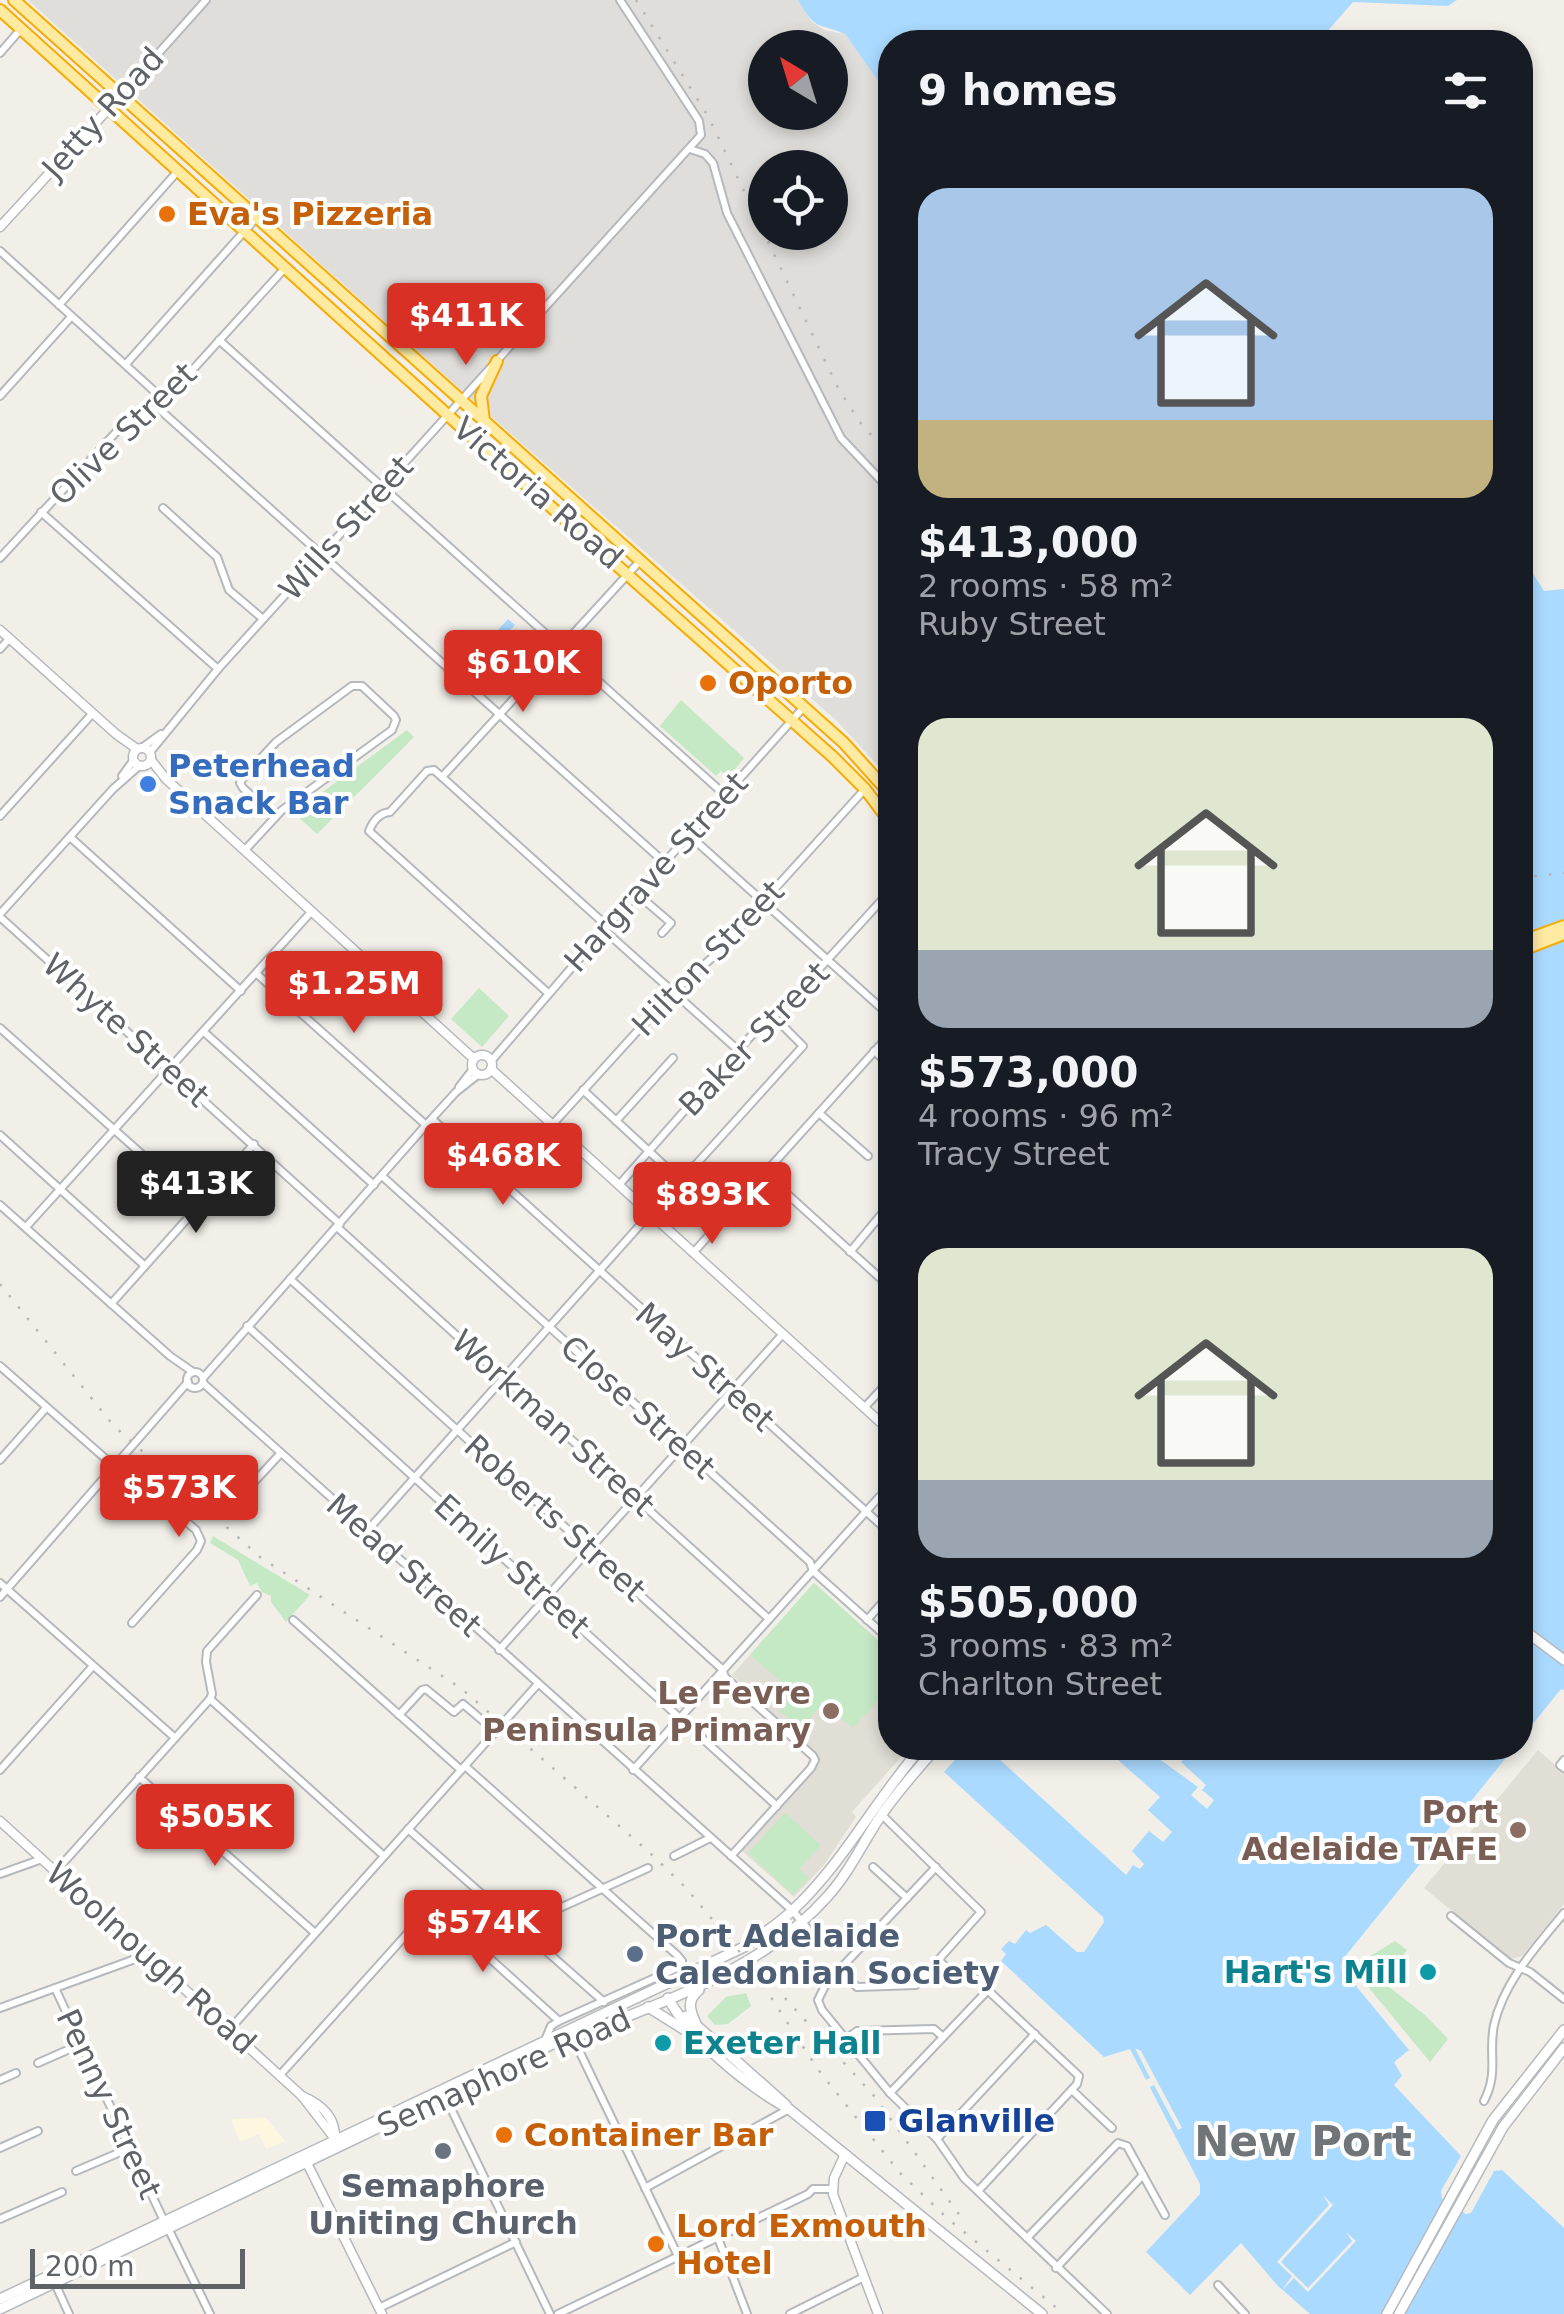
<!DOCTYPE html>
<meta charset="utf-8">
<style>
:root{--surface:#171b24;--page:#20242c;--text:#f1f3f6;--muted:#9ea1a6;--accent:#d93025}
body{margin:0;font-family:"DejaVu Sans",sans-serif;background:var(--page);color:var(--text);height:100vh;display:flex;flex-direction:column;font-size:38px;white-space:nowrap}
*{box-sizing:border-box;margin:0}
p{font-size:32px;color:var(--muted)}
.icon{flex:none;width:55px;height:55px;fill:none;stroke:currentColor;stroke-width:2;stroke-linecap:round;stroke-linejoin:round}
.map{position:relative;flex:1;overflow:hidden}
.sheet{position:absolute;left:878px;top:30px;width:655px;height:1730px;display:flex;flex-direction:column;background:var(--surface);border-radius:40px;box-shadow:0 5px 15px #0003}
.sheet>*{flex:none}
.needle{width:65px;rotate:322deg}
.buttons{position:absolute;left:748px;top:30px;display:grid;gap:20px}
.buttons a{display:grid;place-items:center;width:100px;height:100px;border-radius:50%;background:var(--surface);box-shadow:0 5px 15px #0003;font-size:50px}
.scale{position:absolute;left:30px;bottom:25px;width:215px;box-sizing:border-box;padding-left:10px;border:5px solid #5f6368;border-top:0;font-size:28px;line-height:35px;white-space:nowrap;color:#5f6368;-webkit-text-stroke:8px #fff;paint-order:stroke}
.price{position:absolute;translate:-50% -85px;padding:0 22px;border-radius:10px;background:var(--accent);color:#fff;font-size:32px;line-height:65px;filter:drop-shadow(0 2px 5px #0008)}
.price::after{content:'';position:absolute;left:50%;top:60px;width:30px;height:22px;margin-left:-15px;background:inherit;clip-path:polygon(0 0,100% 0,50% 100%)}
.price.active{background:#222;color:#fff}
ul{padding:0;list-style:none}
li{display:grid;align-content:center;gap:20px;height:530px;padding:0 40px}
li span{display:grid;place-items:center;height:310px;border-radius:30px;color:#555}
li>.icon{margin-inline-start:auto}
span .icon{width:180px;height:180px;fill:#fffc;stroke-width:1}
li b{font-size:42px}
h2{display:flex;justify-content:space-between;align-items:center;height:120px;padding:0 40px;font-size:42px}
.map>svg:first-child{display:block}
.commercial{fill:#fef7e0}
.industrial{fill:#e0deda;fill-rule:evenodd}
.education{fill:#e1ded6}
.green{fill:#c5e8c5}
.water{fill:#aadaff}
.pier{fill:#f1efe8}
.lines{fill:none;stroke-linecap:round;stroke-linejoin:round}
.minor-casing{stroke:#b5b8bc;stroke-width:10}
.tertiary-casing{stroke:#b5b8bc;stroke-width:11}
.secondary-casing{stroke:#b6babf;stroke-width:12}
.trunk-casing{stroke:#f9ab00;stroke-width:14}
.minor{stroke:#fff;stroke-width:6}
.tertiary{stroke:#fff;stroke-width:8}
.secondary{stroke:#fff;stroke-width:9}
.trunk{stroke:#feeaa1;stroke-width:10}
.rail{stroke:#b6b7b8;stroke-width:2.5;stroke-dasharray:2.5 12;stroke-linecap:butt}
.food-dot{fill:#e8710a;stroke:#fff;stroke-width:4}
.shop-dot{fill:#3f7fe0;stroke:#fff;stroke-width:4}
.education-dot{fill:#8d6e63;stroke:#fff;stroke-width:4}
.service-dot{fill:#5c6f8a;stroke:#fff;stroke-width:4}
.culture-dot{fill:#0f9aa8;stroke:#fff;stroke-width:4}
.transit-dot{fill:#1a4fb4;stroke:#fff;stroke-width:4}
.worship-dot{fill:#6b7280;stroke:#fff;stroke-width:4}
.labels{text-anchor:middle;stroke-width:8;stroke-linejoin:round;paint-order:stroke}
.street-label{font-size:32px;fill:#5f6368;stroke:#fff}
.food-label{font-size:32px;font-weight:bold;fill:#c56008;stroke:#fff;text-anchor:start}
.shop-label{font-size:32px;font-weight:bold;fill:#366cbe;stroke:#fff;text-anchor:start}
.education-label{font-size:32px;font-weight:bold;fill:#785e54;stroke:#fff;text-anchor:end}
.service-label{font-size:32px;font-weight:bold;fill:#4e5e75;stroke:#fff;text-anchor:start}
.culture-label{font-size:32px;font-weight:bold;fill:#0d838f;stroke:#fff;text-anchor:end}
.transit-label{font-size:32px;font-weight:bold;fill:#164399;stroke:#fff;text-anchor:start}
.worship-label{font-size:32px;font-weight:bold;fill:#5b616d;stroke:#fff}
.district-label{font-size:42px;font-weight:bold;fill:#70757a;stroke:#fff}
</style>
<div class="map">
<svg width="1564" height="2314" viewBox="0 0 1564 2314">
<rect width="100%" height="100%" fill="#f1efe8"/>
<path class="commercial" d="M266,2118L285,2141L266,2149L259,2134L240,2142L231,2119Z"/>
<path class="industrial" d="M28,0H798L811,21L824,30L845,34L890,98V779L837,721L435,367ZM765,48H830V112H765ZM765,168H830V232H765Z"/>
<g class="education">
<path d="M814,1583L890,1651V1748H909L852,1812L856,1817L824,1865L794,1897L741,1850L818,1766L819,1757L732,1675Z"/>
<path d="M1538,1750L1564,1773V1904L1522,1956L1511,1959L1424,1888Z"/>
</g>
<g class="green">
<path d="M681,700L744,758L728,778L721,771L716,776L660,726Z"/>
<path d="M407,730L414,737L317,834L294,813Z"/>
<path d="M479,988L509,1016L482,1047L451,1019Z"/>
<path d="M213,1536L310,1595L286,1622L271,1602V1596L262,1592L257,1583L250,1586L238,1560L210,1543Z"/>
<path d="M814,1583L890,1651V1687L853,1728L823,1703L801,1729L780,1711L795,1693L750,1655Z"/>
<path d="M785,1813L821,1845L799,1869L809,1878L793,1895L748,1853Z"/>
<path d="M1395,1941L1407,1950L1384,1983L1425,2015L1448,2039L1430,2062L1355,1971L1359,1963Z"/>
<path d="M746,1993L751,2006L728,2024L715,2025L707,2016L726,1997Z"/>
</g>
<g class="water">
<path d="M798,0H1457L1448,6L1353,2L1318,42H890V98L845,34C816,22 816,31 798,0Z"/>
<path d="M1520,553L1544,591L1564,589V1690L1561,1689L1520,1740V1003L1533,998L1520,977Z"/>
<path d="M508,619L515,625L473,672L468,670L467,664Z"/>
<path d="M966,1748H987L1126,1875L1133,1865L1140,1869L1144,1864L1132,1851L1149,1831L1163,1842L1172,1832L1148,1810L1160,1797L1118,1760L1128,1748H1144L1198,1787L1191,1795L1207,1809L1214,1800L1202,1790L1206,1785L1181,1762L1190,1748H1514L1343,1959L1341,1968L1409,2050L1394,2062L1402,2076L1394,2085L1461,2156L1441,2191L1442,2198L1466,2214L1471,2213L1494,2171L1502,2170L1564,2228V2314H1310L1278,2286L1241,2243L1190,2295L1146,2252L1200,2194V2184L1130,2049L1104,2057L1001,1961L1006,1954L1001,1949L1009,1941L1015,1944L1026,1930L1030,1933L1046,1925L1077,1952H1084L1104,1922L1103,1917L944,1772Z"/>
</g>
<g class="pier">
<path d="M1135,2048L1141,2051L1182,2128L1178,2130L1154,2085L1145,2089L1141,2082L1150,2078Z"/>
<path d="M1323,2195L1333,2205L1281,2262L1308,2288L1352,2241L1346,2232L1356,2241L1308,2292L1294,2278L1282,2290L1292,2276L1277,2262L1329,2205Z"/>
</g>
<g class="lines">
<g class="minor-casing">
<g id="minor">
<path d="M0,53L21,29"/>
<path d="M122,94L206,0"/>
<path d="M690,149L705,154L713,163L727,213L841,438L890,490"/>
<path d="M0,251L164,400"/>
<path d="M59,305L177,172"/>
<path d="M219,340L725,795"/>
<path d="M126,364L258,216"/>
<path d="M0,396L71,317"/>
<path d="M158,408L664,862"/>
<path d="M163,508L217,557L229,590L263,619"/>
<path d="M41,512L218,669"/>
<path d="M0,558L119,429L158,408L285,268"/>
<path d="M0,649L9,639"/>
<path d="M143,747L161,734"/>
<path d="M150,752L218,669L701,135L699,121L620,0"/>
<path d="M122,776L133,761"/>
<path d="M442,777L607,926"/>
<path d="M0,816L92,714"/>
<path d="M689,835L890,1016"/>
<path d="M70,837L241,991"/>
<path d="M245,850L281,811L392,730L396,720L394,716L362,686H352L276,742L243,778L240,783L243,788L275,817"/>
<path d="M636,893L671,923L662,933"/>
<path d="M0,914L113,789L139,766"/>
<path d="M0,917L340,1224"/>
<path d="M604,930L738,1050"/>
<path d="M257,974L426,1125"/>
<path d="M548,993L369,831C373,821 379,813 390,812L427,771L434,770L442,777L640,561"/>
<path d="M0,1028L200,1206"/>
<path d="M204,1032L374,1185"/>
<path d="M874,1051L890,1065"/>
<path d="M492,1060L604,930L803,708"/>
<path d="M459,1087L473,1069"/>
<path d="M583,1090L681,1181L803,1046L773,1016"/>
<path d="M819,1113L868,1156"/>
<path d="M432,1119L890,1533"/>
<path d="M616,1121L673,1058"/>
<path d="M552,1125L672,993L714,956L865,789"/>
<path d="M0,1135L145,1266"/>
<path d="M765,1174L890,1287"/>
<path d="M382,1176L810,1562L813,1571L890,1640"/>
<path d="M619,1185L738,1050L768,1018L779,1013L890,891"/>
<path d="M0,1205L170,1356L193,1372"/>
<path d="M26,1227L312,911"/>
<path d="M337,1227L769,1619"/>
<path d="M850,1252L890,1204"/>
<path d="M693,1253L890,1034"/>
<path d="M290,1279L722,1669L725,1677L813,1756L815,1760L811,1768L731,1856"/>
<path d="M111,1304L254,1144"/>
<path d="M247,1326L777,1806"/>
<path d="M0,1366L115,1467"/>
<circle cx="195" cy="1380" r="8"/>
<path d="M203,1378L426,1125L456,1092L479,1074"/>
<path d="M203,1383L793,1911L807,1928"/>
<path d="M864,1408L890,1380"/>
<path d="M0,1460L46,1408"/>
<path d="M118,1463L196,1530L201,1541L197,1550L132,1623"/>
<path d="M232,1506L280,1454"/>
<path d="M367,1531L649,1215"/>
<path d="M0,1583L174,1737"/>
<path d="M0,1597L188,1382"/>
<path d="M293,1620L461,1770"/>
<path d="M867,1620L890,1594"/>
<path d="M499,1650L782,1335"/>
<path d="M210,1699L384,1856"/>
<path d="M210,1699L212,1694L206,1662L207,1651L257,1595"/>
<path d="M399,1715L422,1690L426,1689L454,1712L463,1704L495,1731"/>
<path d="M1564,1760L1560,1765L1564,1768"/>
<path d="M465,1766L677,1955L682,1961L677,1968"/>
<path d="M0,1770L93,1666"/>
<path d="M633,1770L890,1485"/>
<path d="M139,1777L315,1933"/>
<path d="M408,1829L604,2002"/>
<path d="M674,1856L710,1838"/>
<path d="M873,1867L907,1898"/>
<path d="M936,1867L826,1984L818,2000L822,2010L890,2093L937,2139L964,2178L1107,2314"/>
<path d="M56,1871L210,1699"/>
<path d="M0,1874L42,1859"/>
<path d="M1451,1916L1509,1963L1530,1972L1564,1999"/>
<path d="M520,1926L648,1868"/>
<path d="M939,1961L956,1975L977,1980L1079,2076L1077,2084L978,2191"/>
<path d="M839,1970L857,1987L916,1985L981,1912L881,1814"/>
<path d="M55,1988L164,2221"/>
<path d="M0,2008L149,1954"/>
<path d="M230,2029L537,1685"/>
<path d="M546,2038L551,2026L559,2021L677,1968"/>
<path d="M573,2038L678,2256"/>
<path d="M846,2039L857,2031L934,2029L943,2037"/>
<path d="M38,2063L81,2044"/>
<path d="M280,2075L432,1906L559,2021"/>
<path d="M0,2080L16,2073"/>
<path d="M1072,2090L1112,2128"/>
<path d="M890,2093L988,1990"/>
<path d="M444,2094L550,2314"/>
<path d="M1484,2101C1499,2072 1488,2054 1494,2025C1504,1981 1537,1946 1564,1913"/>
<path d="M937,2139L1035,2034"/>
<path d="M0,2148L38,2131"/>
<path d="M76,2171L130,2148"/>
<path d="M645,2188L789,2109"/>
<path d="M0,2219L62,2192"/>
<path d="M168,2228L210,2314"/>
<path d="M718,2238L747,2314"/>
<path d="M1027,2238L1118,2143L1127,2146L1165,2215"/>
<path d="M1056,2268L1143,2175"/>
<path d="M53,2279L69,2314"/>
<path d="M1218,2285L1245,2314"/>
<path d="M379,2308L516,2242"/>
<path d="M558,2314L808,2194L813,2189H833"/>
<path d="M790,2314L864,2277"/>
</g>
</g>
<g class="tertiary-casing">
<g id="tertiary">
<path d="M0,227L122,94"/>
<path d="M0,630L116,734L137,749"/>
<circle cx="142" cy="757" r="9"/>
<path d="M151,760L166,779L474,1059"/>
<circle cx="482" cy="1065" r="10"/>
<path d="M491,1069L890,1431"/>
<path d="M0,1821L302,2096L335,2139"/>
<path d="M302,2096C321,2104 336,2117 335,2139"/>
<path d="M845,2154L834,2178L833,2194L878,2314"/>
<path d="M304,2157L382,2314"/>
</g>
</g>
<g class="secondary-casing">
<g id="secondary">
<path d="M1520,1627L1564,1660"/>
<path d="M668,1998C690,2039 747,2086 789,2109L1042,2314"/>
<path d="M648,2007L688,2032"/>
<path d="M686,2016L786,2105"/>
<path d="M696,2024C690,2010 686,2001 699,1990"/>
<path d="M0,2299L744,1947C761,1935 779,1924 794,1909C844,1862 876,1799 921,1748"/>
<path d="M0,2309L559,2041L573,2038C663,2001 761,1971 827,1897C848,1874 861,1846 878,1820C895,1794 916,1771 936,1748"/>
<path d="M1387,2314L1493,2120L1564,2030"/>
<path d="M1399,2314L1503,2127L1564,2048"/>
</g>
</g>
<g class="trunk-casing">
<g id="trunk">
<path d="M14,0L844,743L890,794"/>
<path d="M0,10L461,427L833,757L865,789L890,822"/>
<path d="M484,421L481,396L497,361"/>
<path d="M1520,942L1564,926"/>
<path d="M1520,951L1564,934"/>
</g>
</g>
<use href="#minor" class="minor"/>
<use href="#tertiary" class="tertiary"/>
<use href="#secondary" class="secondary"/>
<use href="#trunk" class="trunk"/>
<g class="rail">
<path d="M636,0L709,118L838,388L859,421L890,457"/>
<path d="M1520,878L1564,873"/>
<path d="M0,1284L113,1425L260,1557L462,1689L648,1851L686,1888L748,1962L817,2068L900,2173L947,2218L1064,2314"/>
<path d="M785,1998L875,2097L960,2216"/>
</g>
</g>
<g class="food-dot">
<circle cx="167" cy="214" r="10"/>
<circle cx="708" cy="683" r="10"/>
<circle cx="504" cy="2135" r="10"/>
<circle cx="656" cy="2244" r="10"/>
</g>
<circle class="shop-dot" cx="148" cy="784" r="10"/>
<g class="education-dot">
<circle cx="831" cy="1711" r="10"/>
<circle cx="1518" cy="1830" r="10"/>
</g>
<circle class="service-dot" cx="635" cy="1954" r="10"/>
<g class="culture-dot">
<circle cx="1428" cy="1972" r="10"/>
<circle cx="663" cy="2043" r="10"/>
</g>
<rect class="transit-dot" x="863" y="2109" width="24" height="24" rx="5"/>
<circle class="worship-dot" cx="443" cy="2151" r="10"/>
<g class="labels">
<g class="street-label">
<text transform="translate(103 113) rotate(-48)" y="11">Jetty Road</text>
<text transform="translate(123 434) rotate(-44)" y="11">Olive Street</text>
<text transform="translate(538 493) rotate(41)" y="11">Victoria Road</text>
<text transform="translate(346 528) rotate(-48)" y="11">Wills Street</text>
<text transform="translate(656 872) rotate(-48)" y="11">Hargrave Street</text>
<text transform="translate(708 958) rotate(-46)" y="11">Hilton Street</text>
<text transform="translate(126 1030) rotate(42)" y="11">Whyte Street</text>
<text transform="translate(754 1039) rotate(-46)" y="11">Baker Street</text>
<text transform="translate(705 1367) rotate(42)" y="11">May Street</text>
<text transform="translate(638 1407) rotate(42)" y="11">Close Street</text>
<text transform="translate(553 1423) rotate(42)" y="11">Workman Street</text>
<text transform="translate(555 1518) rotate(42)" y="11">Roberts Street</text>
<text transform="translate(404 1565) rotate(42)" y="11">Mead Street</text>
<text transform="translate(512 1566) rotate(42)" y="11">Emily Street</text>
<text transform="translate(151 1958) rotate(42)" y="11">Woolnough Road</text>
<text transform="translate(504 2072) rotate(-24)" y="11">Semaphore Road</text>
<text transform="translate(109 2104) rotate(65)" y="11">Penny Street</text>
</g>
<g class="food-label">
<text x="187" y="225">Eva's Pizzeria</text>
<text x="728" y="694">Oporto</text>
<text x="524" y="2146">Container Bar</text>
<text x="676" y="2237">Lord Exmouth<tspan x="676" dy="37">Hotel</tspan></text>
</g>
<g class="shop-label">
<text x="168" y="777">Peterhead<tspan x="168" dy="37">Snack Bar</tspan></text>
</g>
<g class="education-label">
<text x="811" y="1704">Le Fevre<tspan x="811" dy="37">Peninsula Primary</tspan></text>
<text x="1498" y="1823">Port<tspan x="1498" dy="37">Adelaide TAFE</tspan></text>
</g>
<g class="service-label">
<text x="655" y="1947">Port Adelaide<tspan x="655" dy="37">Caledonian Society</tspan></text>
</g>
<g class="culture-label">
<text x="1408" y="1983">Hart's Mill</text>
<text x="683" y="2054" text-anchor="start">Exeter Hall</text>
</g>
<g class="transit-label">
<text x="898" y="2132">Glanville</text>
</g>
<g class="worship-label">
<text x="443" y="2197">Semaphore<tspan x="443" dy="37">Uniting Church</tspan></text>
</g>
<g class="district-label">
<text x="1303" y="2156">New Port</text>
</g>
</g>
</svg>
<div class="buttons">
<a><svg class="needle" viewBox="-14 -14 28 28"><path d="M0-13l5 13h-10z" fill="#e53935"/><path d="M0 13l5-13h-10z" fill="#9ea1a6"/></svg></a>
<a><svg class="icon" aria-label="locate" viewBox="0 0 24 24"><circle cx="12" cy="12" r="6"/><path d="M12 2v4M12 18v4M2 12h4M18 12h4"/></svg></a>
</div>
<div class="scale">200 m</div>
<b class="price" style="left:466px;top:368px">$411K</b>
<b class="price" style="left:523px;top:715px">$610K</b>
<b class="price" style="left:354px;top:1036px">$1.25M</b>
<b class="price" style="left:503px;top:1208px">$468K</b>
<b class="price active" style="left:196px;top:1236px">$413K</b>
<b class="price" style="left:712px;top:1247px">$893K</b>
<b class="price" style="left:179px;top:1540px">$573K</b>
<b class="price" style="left:215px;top:1869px">$505K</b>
<b class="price" style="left:483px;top:1975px">$574K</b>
<section class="sheet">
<h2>9 homes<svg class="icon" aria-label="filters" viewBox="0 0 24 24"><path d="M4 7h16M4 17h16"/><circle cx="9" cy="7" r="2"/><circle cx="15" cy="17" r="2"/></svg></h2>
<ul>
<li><span style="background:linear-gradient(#a9c7e8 75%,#c2b280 0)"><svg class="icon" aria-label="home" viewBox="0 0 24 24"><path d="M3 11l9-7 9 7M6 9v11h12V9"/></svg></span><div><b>$413,000</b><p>2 rooms · 58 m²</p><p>Ruby Street</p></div></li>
<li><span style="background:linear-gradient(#dfe7d0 75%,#9aa5b1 0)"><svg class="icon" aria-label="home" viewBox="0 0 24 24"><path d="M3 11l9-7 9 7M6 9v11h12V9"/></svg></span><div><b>$573,000</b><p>4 rooms · 96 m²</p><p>Tracy Street</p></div></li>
<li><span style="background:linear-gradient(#dfe7d0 75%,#9aa5b1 0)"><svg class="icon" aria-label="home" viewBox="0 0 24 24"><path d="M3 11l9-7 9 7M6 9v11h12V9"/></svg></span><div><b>$505,000</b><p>3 rooms · 83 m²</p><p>Charlton Street</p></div></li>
</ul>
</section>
</div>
